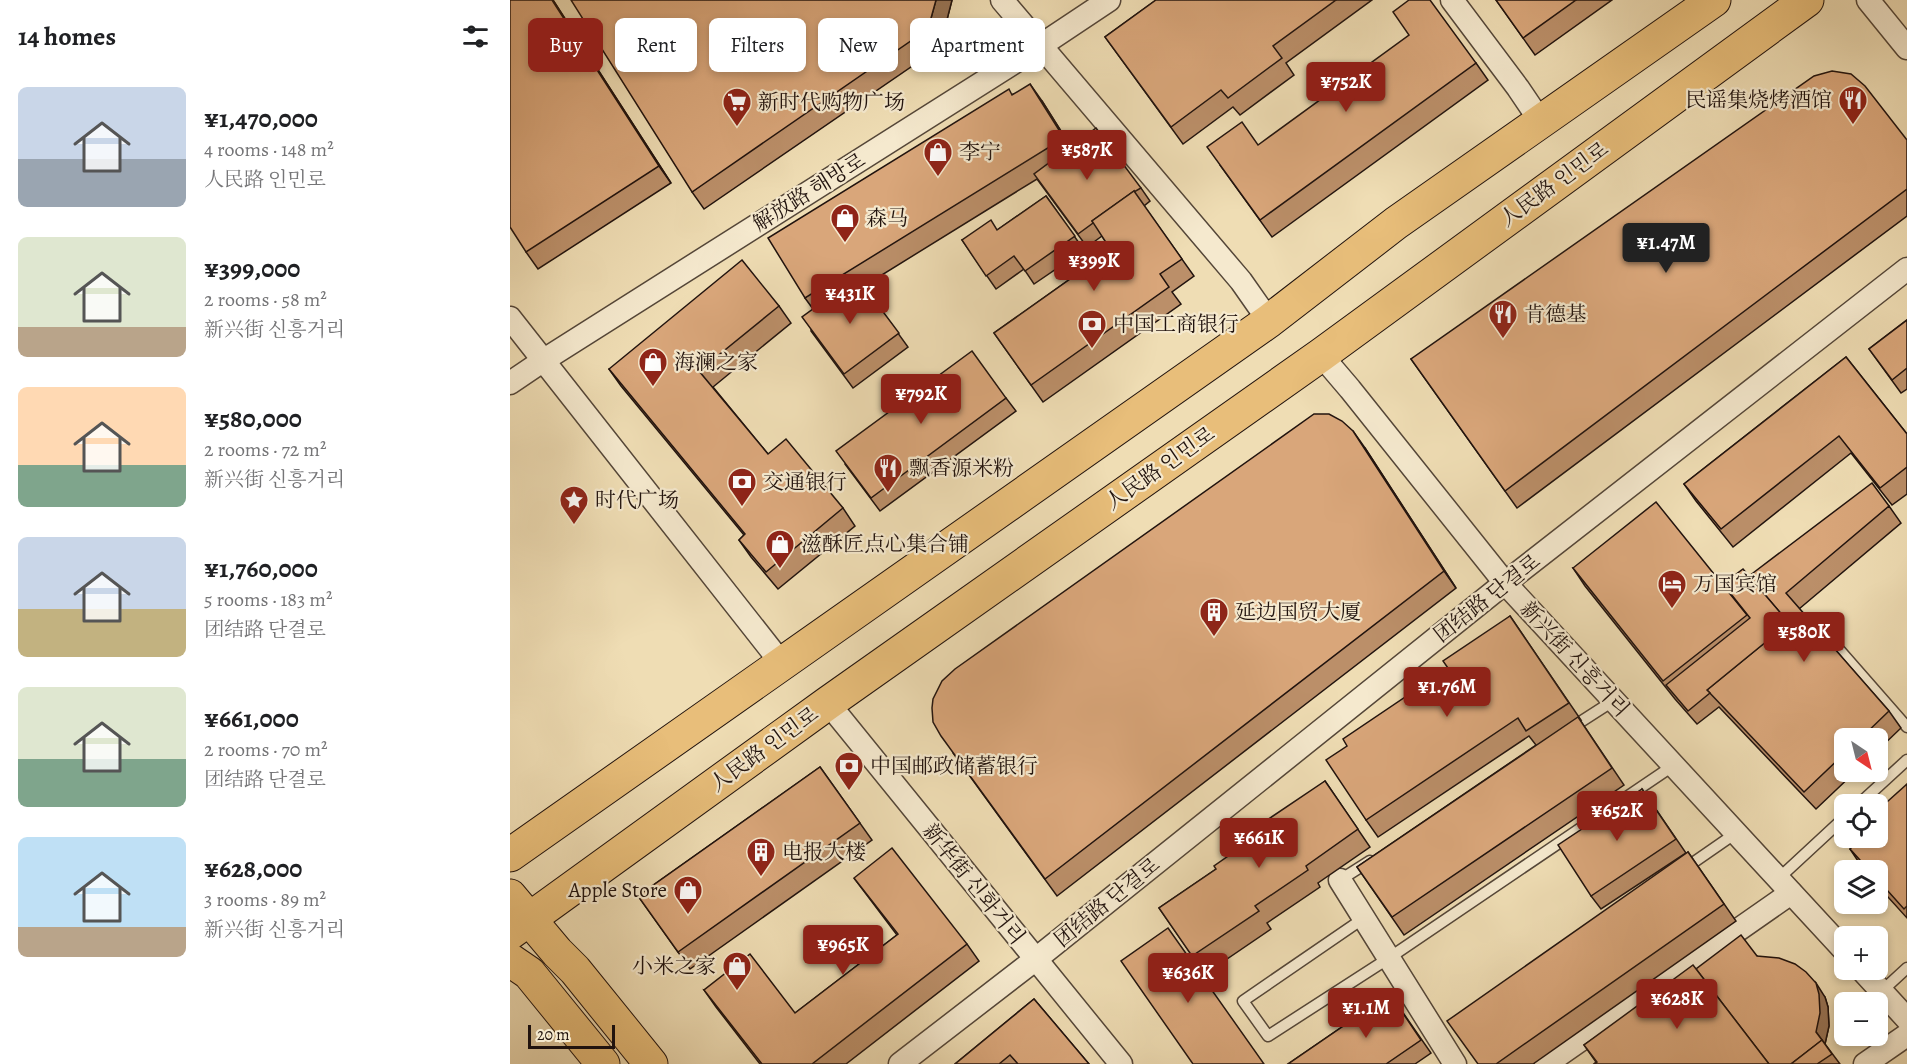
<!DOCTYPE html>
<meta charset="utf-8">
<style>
:root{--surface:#fff;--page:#f2f2f2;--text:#202124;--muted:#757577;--accent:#8f2418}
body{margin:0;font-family:Alegreya,"Noto Serif SC","Noto Serif KR",serif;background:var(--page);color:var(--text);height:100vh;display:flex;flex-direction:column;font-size:22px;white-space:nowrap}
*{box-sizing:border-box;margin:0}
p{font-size:20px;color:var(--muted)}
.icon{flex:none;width:33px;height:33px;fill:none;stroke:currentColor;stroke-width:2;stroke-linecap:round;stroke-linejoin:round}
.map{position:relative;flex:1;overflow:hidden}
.details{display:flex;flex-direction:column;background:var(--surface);width:510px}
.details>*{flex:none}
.banner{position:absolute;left:18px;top:18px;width:570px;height:54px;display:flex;gap:12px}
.needle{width:39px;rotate:145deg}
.buttons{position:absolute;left:1324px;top:728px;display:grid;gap:12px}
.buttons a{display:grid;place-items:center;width:54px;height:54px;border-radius:9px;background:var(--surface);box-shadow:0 3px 9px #0003;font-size:30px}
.scale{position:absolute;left:18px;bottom:15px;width:87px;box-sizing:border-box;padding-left:6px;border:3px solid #21130e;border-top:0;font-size:16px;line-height:21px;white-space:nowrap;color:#21130e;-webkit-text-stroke:4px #f5e9ce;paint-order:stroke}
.price{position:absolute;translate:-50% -51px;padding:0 14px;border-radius:6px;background:var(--accent);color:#fff;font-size:20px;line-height:39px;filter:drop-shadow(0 2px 3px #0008)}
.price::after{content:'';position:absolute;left:50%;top:36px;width:18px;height:14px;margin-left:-9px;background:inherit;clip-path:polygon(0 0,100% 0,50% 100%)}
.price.selected{background:#222;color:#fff}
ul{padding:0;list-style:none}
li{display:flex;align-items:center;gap:18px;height:150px;padding:0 18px}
li span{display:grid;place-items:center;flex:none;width:168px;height:120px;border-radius:9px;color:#555}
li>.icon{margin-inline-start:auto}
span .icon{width:72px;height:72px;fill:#fffc;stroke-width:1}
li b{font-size:26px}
h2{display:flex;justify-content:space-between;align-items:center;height:72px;padding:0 18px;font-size:26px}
.tag{padding:0 21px;border-radius:9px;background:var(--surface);box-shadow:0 3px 9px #0003;font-size:21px;line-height:54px}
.tag.selected{background:var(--accent);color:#fff}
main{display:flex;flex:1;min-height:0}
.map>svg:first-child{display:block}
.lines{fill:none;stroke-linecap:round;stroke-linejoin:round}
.lane-casing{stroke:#544638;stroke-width:13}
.street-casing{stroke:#544638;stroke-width:25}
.primary-casing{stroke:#21130e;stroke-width:35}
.lane{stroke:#f5e9ce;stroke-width:10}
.street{stroke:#f5e9ce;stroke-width:22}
.primary{stroke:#e8be7a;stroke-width:33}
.wall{fill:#bb8f69;stroke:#21130e;stroke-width:1.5}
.shaded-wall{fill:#987455;stroke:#21130e;stroke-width:1.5}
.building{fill:#d9a67a;stroke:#21130e;stroke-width:1.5}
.labels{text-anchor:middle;stroke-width:4.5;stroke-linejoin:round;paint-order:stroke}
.poi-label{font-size:21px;fill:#21130e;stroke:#f5e9ce;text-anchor:start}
.street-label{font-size:21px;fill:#21130e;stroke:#f5e9ce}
</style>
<main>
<section class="details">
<h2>14 homes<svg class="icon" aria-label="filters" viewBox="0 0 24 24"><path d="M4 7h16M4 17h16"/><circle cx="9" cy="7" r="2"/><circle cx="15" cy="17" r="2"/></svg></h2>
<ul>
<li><span style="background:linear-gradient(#c9d6e8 60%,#9aa5b1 0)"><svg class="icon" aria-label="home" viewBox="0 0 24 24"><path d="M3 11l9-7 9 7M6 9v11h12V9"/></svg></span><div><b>¥1,470,000</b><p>4 rooms · 148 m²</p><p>人民路 인민로</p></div></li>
<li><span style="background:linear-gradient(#dfe7d0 75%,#b9a48a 0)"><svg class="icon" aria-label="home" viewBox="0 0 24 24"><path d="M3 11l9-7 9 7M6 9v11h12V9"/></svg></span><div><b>¥399,000</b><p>2 rooms · 58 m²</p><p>新兴街 신흥거리</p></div></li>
<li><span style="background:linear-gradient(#ffd9b3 65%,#7fa58c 0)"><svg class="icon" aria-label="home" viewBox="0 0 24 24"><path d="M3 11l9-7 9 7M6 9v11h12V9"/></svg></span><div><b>¥580,000</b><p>2 rooms · 72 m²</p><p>新兴街 신흥거리</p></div></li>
<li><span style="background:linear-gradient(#c9d6e8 60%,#c2b280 0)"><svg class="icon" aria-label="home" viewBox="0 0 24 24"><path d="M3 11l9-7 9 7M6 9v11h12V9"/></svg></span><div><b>¥1,760,000</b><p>5 rooms · 183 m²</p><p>团结路 단결로</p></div></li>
<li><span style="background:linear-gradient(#dfe7d0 60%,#7fa58c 0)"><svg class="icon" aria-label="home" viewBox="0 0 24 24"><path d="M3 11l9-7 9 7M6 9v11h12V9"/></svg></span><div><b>¥661,000</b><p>2 rooms · 70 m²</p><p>团结路 단결로</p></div></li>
<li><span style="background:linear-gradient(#bfe0f5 75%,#b9a48a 0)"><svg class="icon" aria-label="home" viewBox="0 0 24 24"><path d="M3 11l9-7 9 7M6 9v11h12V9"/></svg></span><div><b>¥628,000</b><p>3 rooms · 89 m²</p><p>新兴街 신흥거리</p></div></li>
</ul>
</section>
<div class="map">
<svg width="1397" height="1064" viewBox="0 0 1397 1064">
<rect width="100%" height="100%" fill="#efddb4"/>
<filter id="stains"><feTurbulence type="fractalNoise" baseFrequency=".00333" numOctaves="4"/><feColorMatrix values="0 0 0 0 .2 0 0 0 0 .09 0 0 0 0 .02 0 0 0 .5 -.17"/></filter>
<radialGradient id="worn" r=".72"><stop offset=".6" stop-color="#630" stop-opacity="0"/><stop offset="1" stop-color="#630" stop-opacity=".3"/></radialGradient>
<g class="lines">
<g class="lane-casing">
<g id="lane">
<path d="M1312,630L1397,727"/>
<path d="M1061,728L1103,701"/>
<path d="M1349,804L1397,760"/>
<path d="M1174,869L1226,833"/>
<path d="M1268,879L1335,817"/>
<path d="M830,880L860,861"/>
<path d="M854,918L733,1001L758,1036L879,958L1164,765"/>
<path d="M1372,991L1397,968"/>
</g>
</g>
<g class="street-casing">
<g id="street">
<path d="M492,0L731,281L759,321"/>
<path d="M942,0L1008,88L1031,122"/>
<path d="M1358,0L1397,48"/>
<path d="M0,318L273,665"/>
<path d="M811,355L840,389L995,583L1335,951"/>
<path d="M0,383L34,360L530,46L599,0"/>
<path d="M318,703L611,1064"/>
<path d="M830,880L945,1064"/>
<path d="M1351,969L1397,1019"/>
<path d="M390,1064L526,959L995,583L1397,269"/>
<path d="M1036,1064L1281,893"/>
<path d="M1355,1064L1397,1035"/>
</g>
</g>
<g class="primary-casing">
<g id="primary">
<path d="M0,855L759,321L886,223L1204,0"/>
<path d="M0,896L47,952L65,970L141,1064"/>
<path d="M0,933L318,703L811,355L1297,0"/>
<path d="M0,960L19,973L93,1064"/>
</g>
</g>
<use href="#lane" class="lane"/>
<use href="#street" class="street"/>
<use href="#primary" class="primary"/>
</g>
<g class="wall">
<path d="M0,0H43L161,183L28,269L16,252Z"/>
<path d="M442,0L430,47L194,209L182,192Z"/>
<path d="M646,0H862L776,63L784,75L730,115L723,107L673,144L595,37Z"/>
<path d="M986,0H1102L1025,55Z"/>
<path d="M966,63L978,80L762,237L710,165Z"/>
<path d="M503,94L532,101L561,147L631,188L640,201L634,206L684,276L662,292L671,304L533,402L484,333L601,250L592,236L577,247L527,179L354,286L398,347L343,388L301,331L303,309L295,298Z"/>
<path d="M1397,140V216L1007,508L901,359Z"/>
<path d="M536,196L574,250L524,284L514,269L486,289L452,240L487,230Z"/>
<path d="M269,306L281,323L203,387L258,454L333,508L345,526L268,589L241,557L229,540L234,535L111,386L99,369Z"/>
<path d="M1397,320V389L1391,393L1359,349Z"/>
<path d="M1336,357L1397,434V494L1382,505L1341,453L1223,547L1186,501L1174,484Z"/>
<path d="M496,398L506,411L370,511L335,464Z"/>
<path d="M855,448L946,588L547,896L443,753Z"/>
<path d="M1379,506L1391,523L1289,609L1379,711L1391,728L1368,750V738H1335V771H1346L1306,809L1209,707L1187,724L1165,699L1075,586L1063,568L1213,584L1240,578Z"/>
<path d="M1000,616L1071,720H1070L1114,785L894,935L847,867L1026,745L1019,736L868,837L856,820L837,746L938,668Z"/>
<path d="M310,767L362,840L180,969L128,896Z"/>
<path d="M815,781L860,847L808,883L810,887L757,923L761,929L695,974L649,908L706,869L761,826Z"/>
<path d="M1397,784V918L1368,886V870H1354L1340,849L1368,837Z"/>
<path d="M1132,789L1176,853L1091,909L1081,896Z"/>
<path d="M1178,852L1226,921L1023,1064H968Z"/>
<path d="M344,878L457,944L469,961L336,1064H250L206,1007L194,990L285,1013L387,935Z"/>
<path d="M1247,956L1315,997L1318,1007L1319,1026L1315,1044L1330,1064H1084L1086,1062L1074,1045L1186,969Z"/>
<path d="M880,994L921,1053L905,1064H778Z"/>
<path d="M524,999L579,1064H445Z"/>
</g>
<g class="shaded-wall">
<path d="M42,0H43L161,183L149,166Z"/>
<path d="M426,0H442L430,47L418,29Z"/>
<path d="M520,84L532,101L566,155L554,138Z"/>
<path d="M843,431L855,448L946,588L934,571Z"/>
<path d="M1306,983L1315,997L1318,1007L1319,1026L1315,1044L1306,1032Z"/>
</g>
<g class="building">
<path d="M0,0H42L149,166L16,252L0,227Z"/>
<path d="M61,0H426L418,29L182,192Z"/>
<path d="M646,0H826L763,46L772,58L718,98L711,90L661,127L595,37Z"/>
<path d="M899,0H920L966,63L750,220L697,147L732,122L748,145L899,35L883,12Z"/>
<path d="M986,0H1066L1013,38Z"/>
<path d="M1322,71L1341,74L1355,86L1397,140V189L995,491L901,359L1304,76Z"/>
<path d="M520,84L554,138L295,298L258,238L499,89L502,95Z"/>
<path d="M586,128L631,188L624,192V191L582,221L583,223L568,234L524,174Z"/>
<path d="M624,191L672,259L650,274L659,287L521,385L484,333L601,250L582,221Z"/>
<path d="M536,196L565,236L515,271L504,256L476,276L452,240L481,220L487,230Z"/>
<path d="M232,260L269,306L189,371L258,454L276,439L333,508L256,572L229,540L235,534L99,369Z"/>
<path d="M347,277L389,333L334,374L292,317Z"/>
<path d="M1397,320V368L1382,380L1359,349Z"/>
<path d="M462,351L496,398L361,498L326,451Z"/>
<path d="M1336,357L1397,434V467L1370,488L1329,436L1211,529L1174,484Z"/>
<path d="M804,414H819L832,421L843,431L934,571L535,879L431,736L423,722L422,708L423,699L432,681L445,669Z"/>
<path d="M1362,483L1379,506L1276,593L1379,711L1351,738H1335V753L1294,792L1197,690L1279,623L1239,576Z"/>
<path d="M1146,502L1237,615L1153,681L1063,568Z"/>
<path d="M1233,569L1279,623L1197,690L1200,693L1178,711L1156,685L1240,618L1213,584Z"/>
<path d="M1000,616L1059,703L1016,731L1008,718L856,820L816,760L837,746L833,739L938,668L933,661Z"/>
<path d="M1068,717L1102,768L882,917L847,867Z"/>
<path d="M310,767L350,823L168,952L128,896Z"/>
<path d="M815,781L848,829L796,866L798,870L745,906L749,911L682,956L649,908L706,869L704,866L761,826L757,820Z"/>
<path d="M1397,784V906L1394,909L1368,880V870H1359L1340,849L1353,837H1368V810Z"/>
<path d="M1132,789L1166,839L1081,896L1048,845Z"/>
<path d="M382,848L457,944L302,1064H252L194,990L240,954L285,1013L388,934L344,878Z"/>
<path d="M1178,852L1214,904L986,1064H968L937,1021Z"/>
<path d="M658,928L754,1064H683L611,961Z"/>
<path d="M1231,935L1247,956L1269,958L1285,964L1296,972L1306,983L1309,994L1310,1013L1306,1032L1312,1040L1281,1064H1259L1186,969Z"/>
<path d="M1183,965L1259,1064H1084L1087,1062L1074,1045Z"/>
<path d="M880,994L911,1040L876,1064H778Z"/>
<path d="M524,999L579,1064H508L500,1055L489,1064H445Z"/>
<path d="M1312,1040L1322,1054L1307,1064H1281Z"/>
</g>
<defs>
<g id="restaurant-pin" transform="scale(1.5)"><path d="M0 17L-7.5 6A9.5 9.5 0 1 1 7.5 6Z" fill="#8f2418" stroke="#f5e9ce"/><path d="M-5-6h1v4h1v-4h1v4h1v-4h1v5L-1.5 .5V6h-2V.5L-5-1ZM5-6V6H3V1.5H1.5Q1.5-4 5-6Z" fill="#fff"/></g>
<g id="supermarket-pin" transform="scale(1.5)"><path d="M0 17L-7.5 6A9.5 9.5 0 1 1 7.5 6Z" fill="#8f2418" stroke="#f5e9ce"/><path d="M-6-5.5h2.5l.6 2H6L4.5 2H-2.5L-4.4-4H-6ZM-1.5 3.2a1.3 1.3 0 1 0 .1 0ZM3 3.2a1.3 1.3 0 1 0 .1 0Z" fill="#fff"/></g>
<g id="shop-pin" transform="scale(1.5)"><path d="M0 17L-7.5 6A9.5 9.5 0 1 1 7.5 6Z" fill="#8f2418" stroke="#f5e9ce"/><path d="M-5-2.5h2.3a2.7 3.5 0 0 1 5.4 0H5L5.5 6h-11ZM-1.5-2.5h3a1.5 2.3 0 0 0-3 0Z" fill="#fff"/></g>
<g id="bank-pin" transform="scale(1.5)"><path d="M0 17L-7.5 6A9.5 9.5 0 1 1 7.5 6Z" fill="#8f2418" stroke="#f5e9ce"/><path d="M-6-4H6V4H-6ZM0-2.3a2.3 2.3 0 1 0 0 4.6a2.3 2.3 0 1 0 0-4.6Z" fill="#fff"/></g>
<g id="sight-pin" transform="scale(1.5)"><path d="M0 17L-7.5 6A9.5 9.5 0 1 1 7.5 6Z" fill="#8f2418" stroke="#f5e9ce"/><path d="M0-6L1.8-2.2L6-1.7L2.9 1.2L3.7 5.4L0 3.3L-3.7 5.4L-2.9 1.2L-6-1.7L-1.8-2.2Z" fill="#fff"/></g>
<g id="hotel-pin" transform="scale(1.5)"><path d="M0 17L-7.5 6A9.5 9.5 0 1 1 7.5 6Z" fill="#8f2418" stroke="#f5e9ce"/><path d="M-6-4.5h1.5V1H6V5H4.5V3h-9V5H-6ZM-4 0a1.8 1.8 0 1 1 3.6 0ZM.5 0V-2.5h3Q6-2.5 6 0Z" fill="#fff"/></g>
<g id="building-pin" transform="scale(1.5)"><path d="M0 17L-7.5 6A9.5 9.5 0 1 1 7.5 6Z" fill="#8f2418" stroke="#f5e9ce"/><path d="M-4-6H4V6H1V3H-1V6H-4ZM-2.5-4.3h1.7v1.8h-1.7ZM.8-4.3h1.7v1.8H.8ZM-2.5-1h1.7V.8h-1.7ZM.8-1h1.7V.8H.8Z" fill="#fff"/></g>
</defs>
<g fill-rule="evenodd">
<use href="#restaurant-pin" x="1343" y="100"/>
<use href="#supermarket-pin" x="227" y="102"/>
<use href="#shop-pin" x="428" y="152"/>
<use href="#shop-pin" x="335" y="218"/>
<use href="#restaurant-pin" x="993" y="314"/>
<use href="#bank-pin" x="582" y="324"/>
<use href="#shop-pin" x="143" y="362"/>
<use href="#restaurant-pin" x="378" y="468"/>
<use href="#bank-pin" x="232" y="482"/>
<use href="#sight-pin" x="64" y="500"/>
<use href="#shop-pin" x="270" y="544"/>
<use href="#hotel-pin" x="1162" y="584"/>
<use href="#building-pin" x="704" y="612"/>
<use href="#bank-pin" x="339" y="766"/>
<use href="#building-pin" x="251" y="852"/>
<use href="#shop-pin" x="178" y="890"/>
<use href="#shop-pin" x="227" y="966"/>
</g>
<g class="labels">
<g class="poi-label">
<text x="1322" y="107" text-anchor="end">民谣集烧烤酒馆</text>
<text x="248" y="109">新时代购物广场</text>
<text x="449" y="159">李宁</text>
<text x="356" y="225">森马</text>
<text x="1014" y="321">肯德基</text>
<text x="603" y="331">中国工商银行</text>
<text x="164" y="369">海澜之家</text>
<text x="399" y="475">飘香源米粉</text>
<text x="253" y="489">交通银行</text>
<text x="85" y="507">时代广场</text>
<text x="291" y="551">滋酥匠点心集合铺</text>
<text x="1183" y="591">万国宾馆</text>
<text x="725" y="619">延边国贸大厦</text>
<text x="360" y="773">中国邮政储蓄银行</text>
<text x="272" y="859">电报大楼</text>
<text x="157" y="897" text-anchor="end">Apple Store</text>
<text x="206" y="973" text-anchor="end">小米之家</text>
</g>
<g class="street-label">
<text transform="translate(1044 184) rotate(-36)" y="7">人民路 인민로</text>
<text transform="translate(299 192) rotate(-32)" y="7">解放路 해방로</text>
<text transform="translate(650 468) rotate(-35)" y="7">人民路 인민로</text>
<text transform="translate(977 598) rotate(-38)" y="7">团结路 단결로</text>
<text transform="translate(1065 659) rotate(47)" y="7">新兴街 신흥거리</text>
<text transform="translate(254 749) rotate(-36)" y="7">人民路 인민로</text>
<text transform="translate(464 884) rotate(51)" y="7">新华街 신화거리</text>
<text transform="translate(597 902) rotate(-39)" y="7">团结路 단결로</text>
</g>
</g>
<rect width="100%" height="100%" filter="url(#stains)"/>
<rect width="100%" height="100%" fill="url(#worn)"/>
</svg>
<div class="buttons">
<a><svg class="needle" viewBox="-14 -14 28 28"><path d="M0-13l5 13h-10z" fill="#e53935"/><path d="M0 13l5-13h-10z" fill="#757577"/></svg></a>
<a><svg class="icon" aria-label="locate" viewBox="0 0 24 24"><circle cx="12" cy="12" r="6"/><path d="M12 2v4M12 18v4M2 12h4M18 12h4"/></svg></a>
<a><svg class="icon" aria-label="layers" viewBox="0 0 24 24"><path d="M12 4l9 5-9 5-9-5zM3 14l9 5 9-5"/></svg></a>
<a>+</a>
<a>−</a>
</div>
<div class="scale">20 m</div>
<b class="price" style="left:836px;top:113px">¥752K</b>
<b class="price" style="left:577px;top:181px">¥587K</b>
<b class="price selected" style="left:1156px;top:274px">¥1.47M</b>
<b class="price" style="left:584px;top:292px">¥399K</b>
<b class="price" style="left:340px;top:325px">¥431K</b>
<b class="price" style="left:411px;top:425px">¥792K</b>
<b class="price" style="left:1294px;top:663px">¥580K</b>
<b class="price" style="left:937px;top:718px">¥1.76M</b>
<b class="price" style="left:1107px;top:842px">¥652K</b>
<b class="price" style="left:749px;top:869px">¥661K</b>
<b class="price" style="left:333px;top:976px">¥965K</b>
<b class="price" style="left:678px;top:1004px">¥636K</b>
<b class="price" style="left:1167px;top:1030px">¥628K</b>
<b class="price" style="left:856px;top:1039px">¥1.1M</b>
<div class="banner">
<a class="tag selected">Buy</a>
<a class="tag">Rent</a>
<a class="tag">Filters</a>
<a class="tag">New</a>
<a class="tag">Apartment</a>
</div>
</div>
</main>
